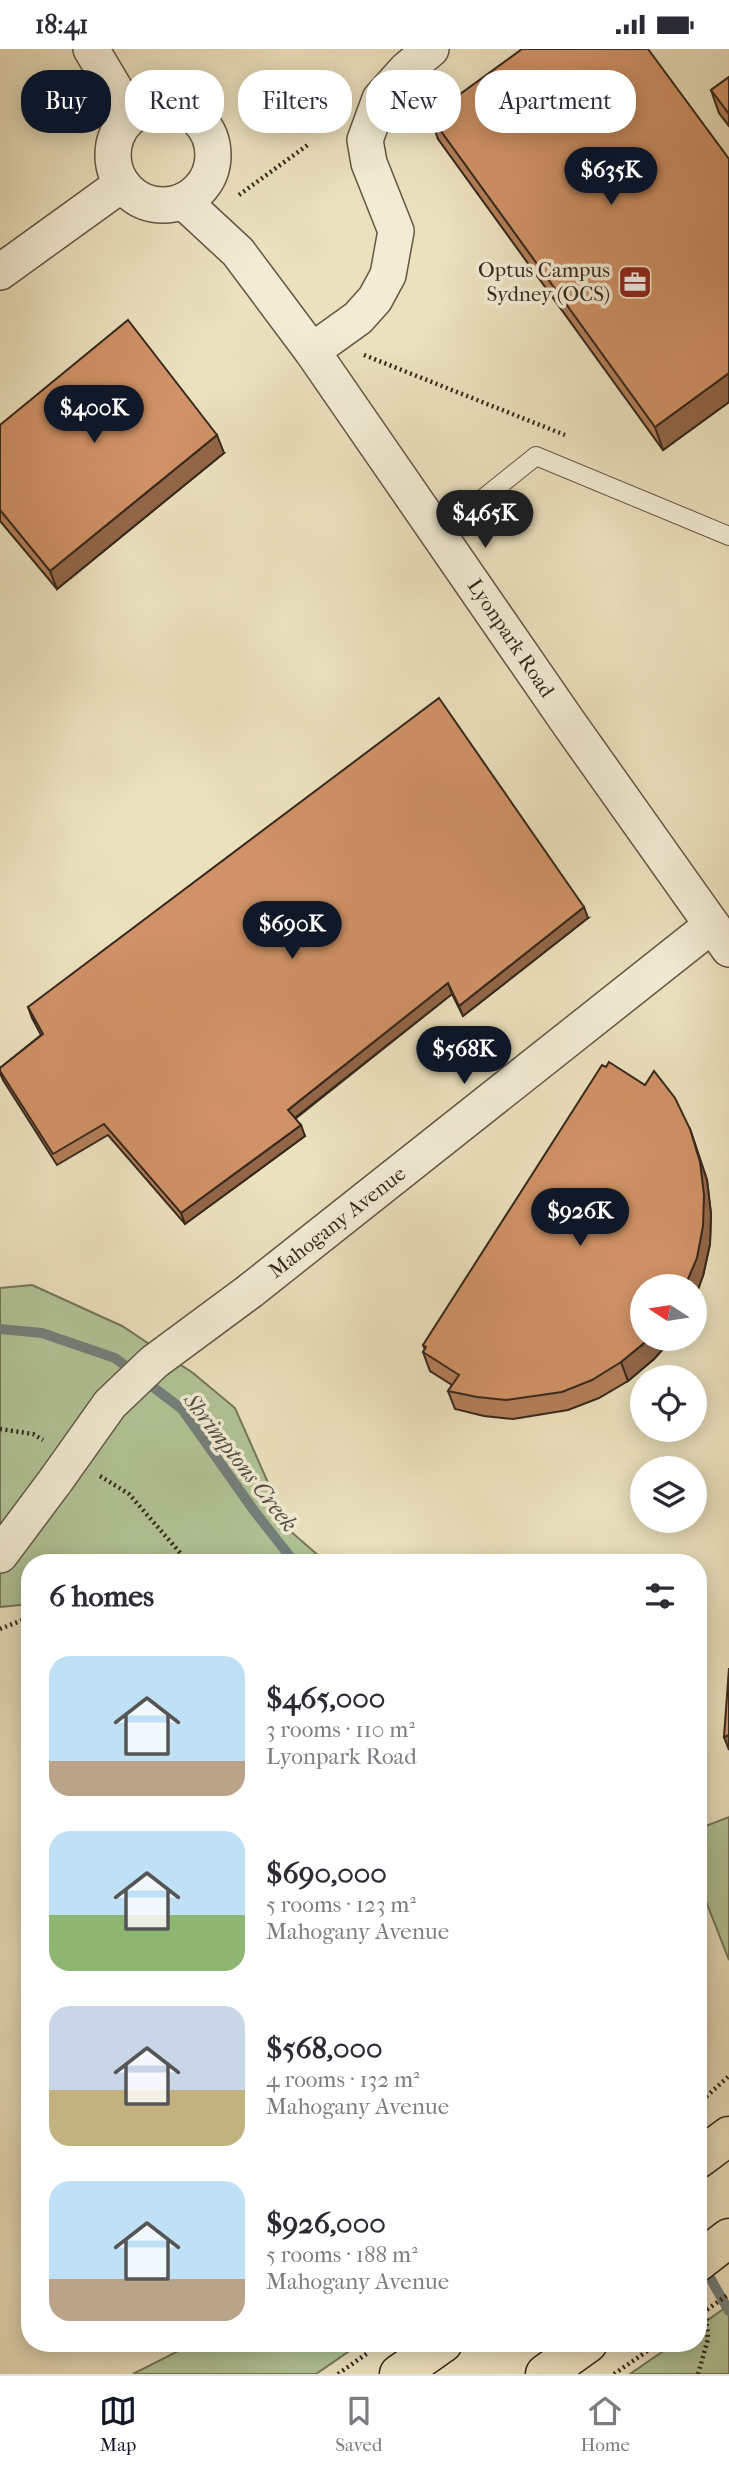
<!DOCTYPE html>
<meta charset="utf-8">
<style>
:root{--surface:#fff;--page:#f2f2f3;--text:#2b2b33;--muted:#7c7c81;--line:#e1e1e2;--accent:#111827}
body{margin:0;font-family:"IM FELL French Canon",serif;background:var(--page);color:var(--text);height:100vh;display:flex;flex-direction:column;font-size:26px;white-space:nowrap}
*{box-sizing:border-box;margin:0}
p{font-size:23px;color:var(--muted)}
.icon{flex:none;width:38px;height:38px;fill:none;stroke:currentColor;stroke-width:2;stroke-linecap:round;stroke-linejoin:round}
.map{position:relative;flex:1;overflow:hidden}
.side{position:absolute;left:21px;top:1505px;width:686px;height:798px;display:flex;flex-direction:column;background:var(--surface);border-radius:28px;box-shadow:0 4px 18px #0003}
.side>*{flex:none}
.hud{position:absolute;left:21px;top:21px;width:688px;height:63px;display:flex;gap:14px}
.needle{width:46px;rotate:282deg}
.controls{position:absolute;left:630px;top:1225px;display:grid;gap:14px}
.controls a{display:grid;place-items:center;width:77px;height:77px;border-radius:50%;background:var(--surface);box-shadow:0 4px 18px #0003;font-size:35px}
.price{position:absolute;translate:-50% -60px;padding:0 16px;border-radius:24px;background:var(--accent);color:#fff;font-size:23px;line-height:46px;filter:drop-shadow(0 2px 4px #0008)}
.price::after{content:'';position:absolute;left:50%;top:42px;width:21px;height:16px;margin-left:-10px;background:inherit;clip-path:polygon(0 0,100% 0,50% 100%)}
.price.current{background:#222;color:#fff}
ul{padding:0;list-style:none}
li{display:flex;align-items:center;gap:21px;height:175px;padding:0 28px}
li span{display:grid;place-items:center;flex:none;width:196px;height:140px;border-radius:21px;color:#555}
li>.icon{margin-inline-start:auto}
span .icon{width:84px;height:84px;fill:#fffc;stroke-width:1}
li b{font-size:30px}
h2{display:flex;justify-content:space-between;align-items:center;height:84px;padding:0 28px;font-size:30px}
.tag{padding:0 24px;border-radius:28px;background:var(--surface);box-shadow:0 4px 18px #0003;font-size:24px;line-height:63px}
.tag.current{background:var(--accent);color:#fff}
.status{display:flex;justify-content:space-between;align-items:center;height:49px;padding:0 35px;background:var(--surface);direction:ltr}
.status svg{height:19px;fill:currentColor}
.dock{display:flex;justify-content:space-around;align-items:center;height:98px;border-top:2px solid var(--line);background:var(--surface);font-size:19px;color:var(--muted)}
.dock a{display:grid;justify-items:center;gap:4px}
.dock .current{color:var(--accent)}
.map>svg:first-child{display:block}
.green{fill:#b1c496;stroke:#74765a;stroke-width:2}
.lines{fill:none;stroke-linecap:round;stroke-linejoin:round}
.stream{stroke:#74807c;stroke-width:10}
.lane-casing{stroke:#635645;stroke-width:20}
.street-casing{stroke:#635645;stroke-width:38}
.primary-casing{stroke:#36281d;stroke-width:41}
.path{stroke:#36281d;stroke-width:4.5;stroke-dasharray:2 3.5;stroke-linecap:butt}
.lane{stroke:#f2ecd4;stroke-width:18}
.street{stroke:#f2ecd4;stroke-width:35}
.primary{stroke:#ebe1bd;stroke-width:38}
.street-bridge-casing{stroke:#635645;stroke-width:38;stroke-linecap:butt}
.path-bridge{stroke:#36281d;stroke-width:4.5;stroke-dasharray:2 3.5;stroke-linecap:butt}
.street-bridge{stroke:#f2ecd4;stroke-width:35}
.wall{fill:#b37e58;stroke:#36281d;stroke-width:2}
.shaded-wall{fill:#926647;stroke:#36281d;stroke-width:2}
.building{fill:#d09266;stroke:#36281d;stroke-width:2}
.labels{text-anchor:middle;stroke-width:7;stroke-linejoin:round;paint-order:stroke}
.poi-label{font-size:21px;fill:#36281d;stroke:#f2ecd4;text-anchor:end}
.street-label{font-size:21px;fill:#36281d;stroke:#f2ecd4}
.water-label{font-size:23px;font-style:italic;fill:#504c45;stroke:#f2ecd4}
</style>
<div class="status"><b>18:41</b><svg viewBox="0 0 49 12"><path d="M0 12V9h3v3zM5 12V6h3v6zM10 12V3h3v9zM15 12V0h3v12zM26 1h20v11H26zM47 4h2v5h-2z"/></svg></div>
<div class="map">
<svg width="729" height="2325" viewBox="0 0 729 2325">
<rect width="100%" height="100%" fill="#ebe1bd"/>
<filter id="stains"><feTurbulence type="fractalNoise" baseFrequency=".00286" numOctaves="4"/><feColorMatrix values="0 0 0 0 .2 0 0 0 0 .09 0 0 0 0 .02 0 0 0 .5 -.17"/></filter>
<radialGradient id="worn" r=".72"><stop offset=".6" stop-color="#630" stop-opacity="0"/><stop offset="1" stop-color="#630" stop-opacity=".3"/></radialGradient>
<g class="green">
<path d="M32,1236L122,1277L193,1324L235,1359L289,1481L327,1514H30V1555L0,1558V1239Z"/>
<path d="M729,1768V1911L698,1832V1780Z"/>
<path d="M729,2256V2325H630L675,2294H698V2278Z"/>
<path d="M194,2294H361L316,2325H133Z"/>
</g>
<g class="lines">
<g class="stream">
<path d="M0,1280L42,1284L115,1309L182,1360L255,1463L295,1514"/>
<path d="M705,2220L729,2262"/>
</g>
<g class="lane-casing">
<path id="lane" d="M439,485L536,407L729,487"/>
</g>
<g class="street-casing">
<g id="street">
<path d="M91,0L131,67"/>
<circle cx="163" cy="106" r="50"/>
<path d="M183,152L238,203L312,302L568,673L729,900"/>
<path d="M0,223L122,135"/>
<path d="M312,302L358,269L375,250L388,226L396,182L369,114L365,91L380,50L406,21L431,0"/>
<path d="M250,1242L712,876"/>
<path d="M0,1506L56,1431"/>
</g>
</g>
<g class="primary-casing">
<g id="primary">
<path d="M698,2110L729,2087"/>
<path d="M698,2213L729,2189"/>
<path d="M399,2325L443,2294"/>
<path d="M545,2325L588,2294"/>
</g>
</g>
<g class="path">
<path d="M239,146L309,95"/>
<path d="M364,306L565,386"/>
<path d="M0,1380L33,1385L43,1391"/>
<path d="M100,1427L129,1445L189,1514"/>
<path d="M0,1580L30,1568"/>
<path d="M698,2055L729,2027"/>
<path d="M338,2325L369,2303"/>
<path d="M614,2325L659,2294"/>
<path d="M698,2325L708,2290L706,2266"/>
</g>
<use href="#lane" class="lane"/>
<use href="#street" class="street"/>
<use href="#primary" class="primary"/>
<g class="street-bridge-casing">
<path id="street-bridge" d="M56,1431L110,1355L154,1313L250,1242"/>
</g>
<path class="path-bridge" d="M698,2267L729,2245"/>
<use href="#street-bridge" class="street-bridge"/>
</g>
<g class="wall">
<path d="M729,28V77L719,64L711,41Z"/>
<path d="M430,67L729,110V353L663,401L438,90Z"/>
<path d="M0,376L224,404L57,540L0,472Z"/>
<path d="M588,869L463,967L452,945L295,1070L305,1087L185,1175L108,1086L57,1116L3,1031L0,1024V1019L41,986L32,969L28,958Z"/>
<path d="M690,1080L707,1131L711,1165L710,1195L703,1227L642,1290H672L654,1310L628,1332L599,1349L568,1361L513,1370L484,1367L455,1360L448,1342L452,1336L430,1322L423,1303L425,1301L423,1296Z"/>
</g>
<g class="shaded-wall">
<path d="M729,324V353L663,401L655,378Z"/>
<path d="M217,386L224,404L57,540L50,522Z"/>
<path d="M584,858L588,869L463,967L459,957Z"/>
<path d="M448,934L452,945L291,1072L288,1061Z"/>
<path d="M301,1076L305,1087L185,1175L181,1164Z"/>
<path d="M690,1080L707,1131L711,1165L710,1195L703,1227L695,1249V1237H685Z"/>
<path d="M649,1290H672L654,1310L628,1332L621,1313Z"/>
<path d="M729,1686V1701L724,1688Z"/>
</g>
<g class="building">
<path d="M522,0H648L729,110V324L655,378L430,67Z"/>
<path d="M729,28V65L711,41Z"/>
<path d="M128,271L217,386L50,522L0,461V376Z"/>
<path d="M439,649L584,858L459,957L448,934L288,1061L301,1076L181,1164L104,1075L53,1105L0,1022V1019L43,985L28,958Z"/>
<path d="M609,1013L645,1036L654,1022L675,1049L690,1080L700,1113L704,1146L703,1177L697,1209L685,1237H642V1290H649L621,1313L592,1331L562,1343L506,1351L477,1348L448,1342L459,1326L423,1303L426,1298L423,1296L602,1016L606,1018Z"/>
<path d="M729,1619V1686L724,1688Z"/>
</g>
<defs>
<g id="office-square" transform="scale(1.75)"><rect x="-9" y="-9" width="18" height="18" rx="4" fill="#8f2418" stroke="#f2ecd4"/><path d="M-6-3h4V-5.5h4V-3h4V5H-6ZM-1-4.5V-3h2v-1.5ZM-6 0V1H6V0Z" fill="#fff"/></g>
</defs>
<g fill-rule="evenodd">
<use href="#office-square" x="635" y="233"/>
</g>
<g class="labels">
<g class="poi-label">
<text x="610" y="228">Optus Campus<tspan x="610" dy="24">Sydney (OCS)</tspan></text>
</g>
<g class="street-label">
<text transform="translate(511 589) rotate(56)" y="7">Lyonpark Road</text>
<text transform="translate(337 1173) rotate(-38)" y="7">Mahogany Avenue</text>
</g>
<g class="water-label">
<text transform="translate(241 1413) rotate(52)" y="8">Shrimptons Creek</text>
</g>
</g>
<rect width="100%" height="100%" filter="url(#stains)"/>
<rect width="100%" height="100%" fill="url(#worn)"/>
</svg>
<div class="controls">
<a><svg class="needle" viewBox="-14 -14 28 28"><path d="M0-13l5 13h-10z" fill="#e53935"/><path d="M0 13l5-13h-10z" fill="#7c7c81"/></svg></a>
<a><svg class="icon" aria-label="locate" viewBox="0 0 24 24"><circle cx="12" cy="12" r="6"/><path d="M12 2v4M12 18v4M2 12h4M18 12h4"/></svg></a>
<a><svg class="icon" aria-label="layers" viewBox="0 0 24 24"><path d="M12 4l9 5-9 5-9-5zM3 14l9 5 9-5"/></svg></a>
</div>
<b class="price" style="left:611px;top:158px">$635K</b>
<b class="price" style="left:94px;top:396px">$400K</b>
<b class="price current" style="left:485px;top:501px">$465K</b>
<b class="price" style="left:292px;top:912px">$690K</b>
<b class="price" style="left:464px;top:1037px">$568K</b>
<b class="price" style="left:580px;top:1199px">$926K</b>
<div class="hud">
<a class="tag current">Buy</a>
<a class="tag">Rent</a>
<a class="tag">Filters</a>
<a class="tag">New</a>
<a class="tag">Apartment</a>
</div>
<section class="side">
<h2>6 homes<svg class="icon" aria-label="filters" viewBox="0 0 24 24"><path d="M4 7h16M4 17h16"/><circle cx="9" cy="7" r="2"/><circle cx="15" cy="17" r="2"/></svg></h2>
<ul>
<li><span style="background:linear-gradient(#bfe0f5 75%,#b9a48a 0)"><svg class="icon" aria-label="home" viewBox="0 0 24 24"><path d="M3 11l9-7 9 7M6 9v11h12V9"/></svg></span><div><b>$465,000</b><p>3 rooms · 110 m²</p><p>Lyonpark Road</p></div></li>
<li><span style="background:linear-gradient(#bfe0f5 60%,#8fb573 0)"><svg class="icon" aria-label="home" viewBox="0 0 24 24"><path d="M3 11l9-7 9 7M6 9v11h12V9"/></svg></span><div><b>$690,000</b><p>5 rooms · 123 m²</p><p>Mahogany Avenue</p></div></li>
<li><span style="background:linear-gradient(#c9d6e8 60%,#c2b280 0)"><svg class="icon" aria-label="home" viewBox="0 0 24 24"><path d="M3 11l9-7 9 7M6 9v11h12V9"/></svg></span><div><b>$568,000</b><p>4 rooms · 132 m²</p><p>Mahogany Avenue</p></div></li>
<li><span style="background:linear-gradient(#bfe0f5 70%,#b9a48a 0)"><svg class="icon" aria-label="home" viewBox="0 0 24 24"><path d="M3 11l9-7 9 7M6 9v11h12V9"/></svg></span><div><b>$926,000</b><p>5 rooms · 188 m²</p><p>Mahogany Avenue</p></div></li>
</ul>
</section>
</div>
<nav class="dock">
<a class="current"><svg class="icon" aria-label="map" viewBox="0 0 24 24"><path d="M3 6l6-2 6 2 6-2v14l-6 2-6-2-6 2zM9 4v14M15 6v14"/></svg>Map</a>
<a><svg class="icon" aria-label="saved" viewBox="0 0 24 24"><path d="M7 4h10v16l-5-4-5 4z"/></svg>Saved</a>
<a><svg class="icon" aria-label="home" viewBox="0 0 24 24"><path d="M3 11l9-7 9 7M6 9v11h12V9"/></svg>Home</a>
</nav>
